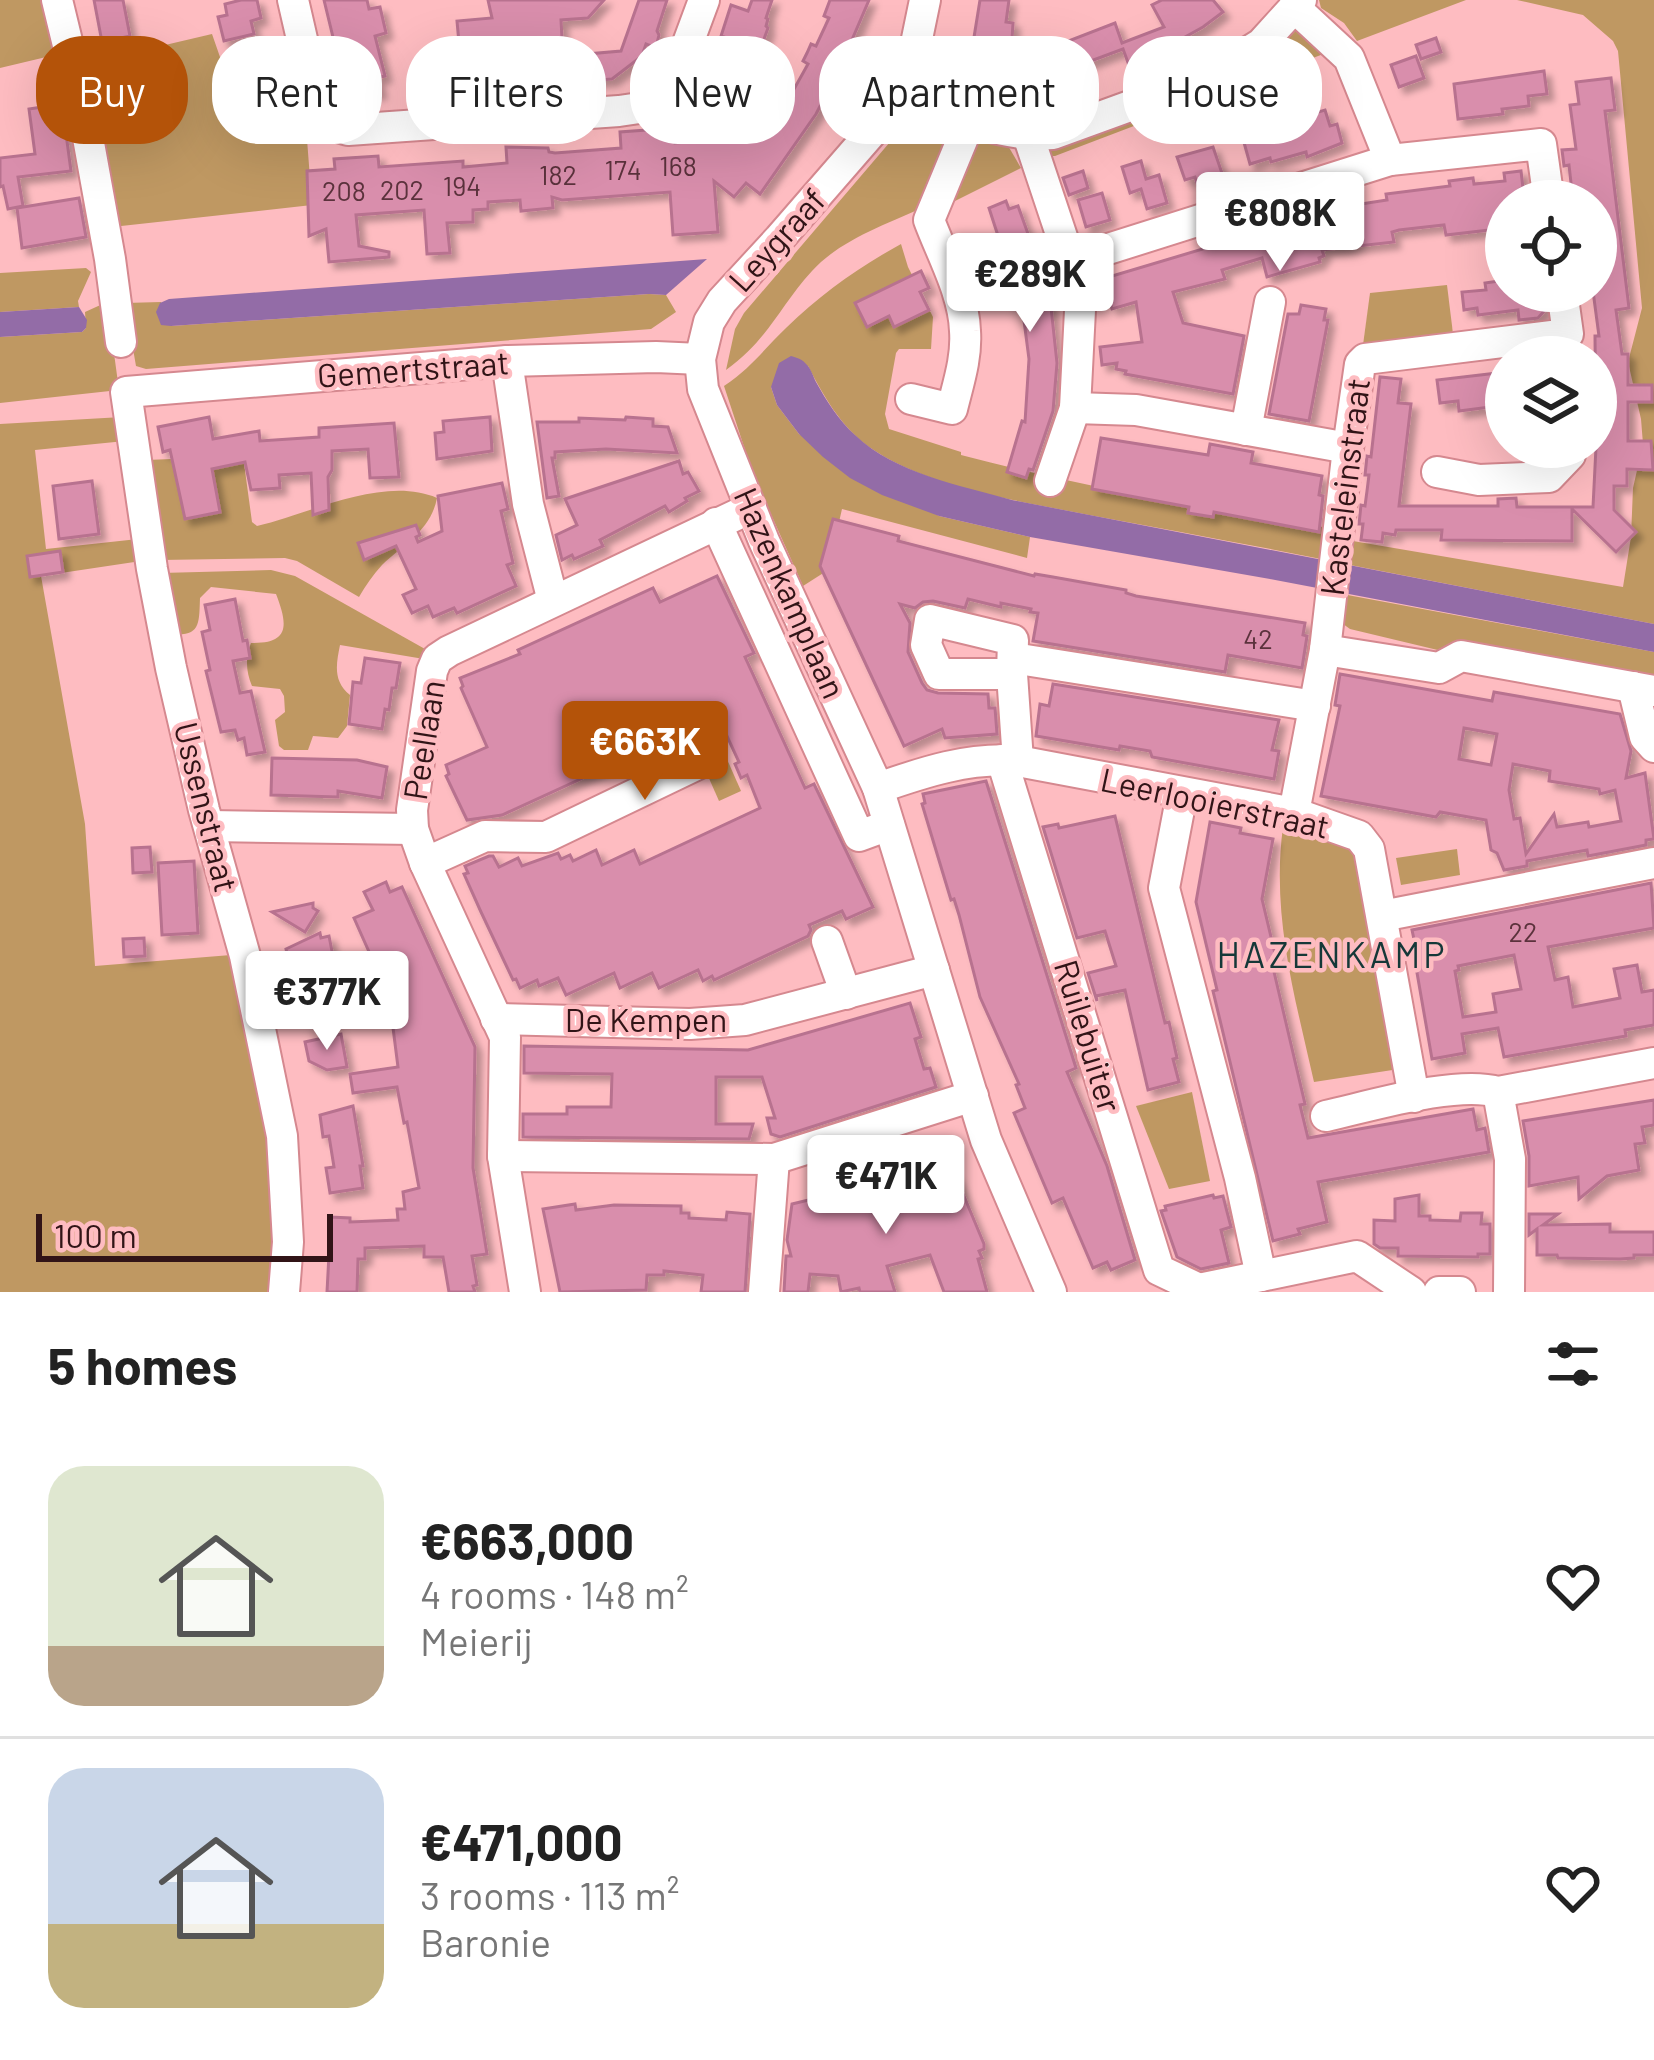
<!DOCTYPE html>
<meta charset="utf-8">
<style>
:root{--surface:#fff;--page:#f6f6f6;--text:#222;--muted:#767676;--line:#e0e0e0;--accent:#b45309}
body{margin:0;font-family:Barlow,sans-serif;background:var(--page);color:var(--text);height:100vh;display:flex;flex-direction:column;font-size:45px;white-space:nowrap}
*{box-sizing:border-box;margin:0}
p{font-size:39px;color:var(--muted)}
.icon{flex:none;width:66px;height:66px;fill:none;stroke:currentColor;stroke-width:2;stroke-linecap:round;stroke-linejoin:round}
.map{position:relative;height:1292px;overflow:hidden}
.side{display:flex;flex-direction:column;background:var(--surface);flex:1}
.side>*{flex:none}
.guide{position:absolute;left:36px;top:36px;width:1584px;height:108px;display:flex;gap:24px}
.controls{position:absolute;left:1485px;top:180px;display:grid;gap:24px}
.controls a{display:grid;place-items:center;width:132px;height:132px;border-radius:50%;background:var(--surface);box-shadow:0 12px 48px #0002;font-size:60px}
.scale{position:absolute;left:36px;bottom:30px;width:297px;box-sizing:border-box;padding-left:12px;border:6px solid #311417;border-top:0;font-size:33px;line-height:42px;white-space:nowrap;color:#311417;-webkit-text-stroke:9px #febcc1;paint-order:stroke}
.price{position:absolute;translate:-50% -102px;padding:0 27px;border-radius:12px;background:#fff;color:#222;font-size:39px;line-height:78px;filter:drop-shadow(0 3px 6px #0008)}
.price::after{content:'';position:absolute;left:50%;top:72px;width:36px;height:27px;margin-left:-18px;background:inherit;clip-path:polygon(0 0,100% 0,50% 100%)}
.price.active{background:var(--accent);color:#fff}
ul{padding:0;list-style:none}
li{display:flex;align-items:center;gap:36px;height:300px;padding:0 48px}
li+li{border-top:3px solid var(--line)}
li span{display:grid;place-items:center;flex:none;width:336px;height:240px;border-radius:36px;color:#555}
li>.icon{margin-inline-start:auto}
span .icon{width:144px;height:144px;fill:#fffc;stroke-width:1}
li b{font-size:51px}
h2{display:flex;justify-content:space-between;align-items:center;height:144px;padding:0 48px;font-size:51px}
.chip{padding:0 42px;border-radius:48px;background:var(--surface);box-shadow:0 12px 48px #0002;font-size:42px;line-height:108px}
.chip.active{background:var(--accent);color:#fff}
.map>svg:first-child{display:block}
.green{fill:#bf9862}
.water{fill:#936ca7}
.building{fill:#d98eac;stroke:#b8728f;stroke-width:3;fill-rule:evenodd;filter:url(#shadow)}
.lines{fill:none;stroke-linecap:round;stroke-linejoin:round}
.minor-casing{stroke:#d5888f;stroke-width:34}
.minor{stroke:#fff;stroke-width:30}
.labels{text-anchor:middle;stroke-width:9;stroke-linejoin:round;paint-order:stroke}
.number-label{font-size:27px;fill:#5b323c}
.street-label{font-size:33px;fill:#311417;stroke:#febcc1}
.neighbourhood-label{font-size:36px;letter-spacing:3px;fill:#153838;stroke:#febcc1}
</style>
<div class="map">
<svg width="1654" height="1292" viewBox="0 0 1654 1292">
<defs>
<filter id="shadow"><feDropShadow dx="6" dy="6" stdDeviation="3" flood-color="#0004"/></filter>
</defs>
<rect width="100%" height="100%" fill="#febcc1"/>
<g class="green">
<path d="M0,0H50L63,53L0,68Z"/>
<path d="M1319,0H1466L1357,41L1344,23L1321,8Z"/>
<path d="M1517,0H1654V624L1345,564L1347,540L1623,587L1631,537L1633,488L1643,444L1641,419L1628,362L1642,308L1618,51L1613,41L1583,15Z"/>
<path d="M1293,22L1334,50L1055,156H1048L1046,147Z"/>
<path d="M212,34L220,57L296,38L311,114L306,126L312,205L112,227L80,65Z"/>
<path d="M919,108L960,121L926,206C888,224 841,239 812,271C779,307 769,339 726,370L735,329L744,313Z"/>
<path d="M977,135L1007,144L1021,168L951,203Z"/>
<path d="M901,244L908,267L933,317L931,349H899L896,353L885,414L889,429L961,452V455C1083,487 1205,508 1329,528L1326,560C1247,544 1168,530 1089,515C1019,501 928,488 869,447C841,427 823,395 808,366L771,387L777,405L799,434L939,516L1030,537L1027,558L842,509L828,570L803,586L753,474L724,386C753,366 762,351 786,328C821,294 859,267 901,244Z"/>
<path d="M86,268L91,272L78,301L79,307L0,312V273Z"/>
<path d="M1447,285L1454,342L1363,345L1370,293Z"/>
<path d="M649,294L666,295L676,312L651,329L146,369L136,366L125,303L161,302L171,326Z"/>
<path d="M107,302L119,390L0,403V337L82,332L86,328L85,312Z"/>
<path d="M122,417L125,441L35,450L46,549L138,539L141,561L41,576L85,824L95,966L231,955L272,1150L274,1203L271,1292H0V424Z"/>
<path d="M243,456L252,522L257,526C310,514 383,475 437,498C431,530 404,544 382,565C373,575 366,585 359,597L297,561L285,558L160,560L147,460Z"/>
<path d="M271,570L295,576L425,649L424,659L340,645C336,665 333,681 350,695L347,726L338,738L313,736L308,750H284L279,746L275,720L285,712L284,696L280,689L252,686C246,672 245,658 251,643C290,644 288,625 276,594L211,587L200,598C199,623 201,637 171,634L161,573Z"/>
<path d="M1342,594L1654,652V709L1648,680L1446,652L1350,629L1339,621Z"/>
<path d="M715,732L741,791L719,801L693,742Z"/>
<path d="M1283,827L1297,831L1300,836V831L1310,829L1357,848L1399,1069L1314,1082C1295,997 1271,915 1283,827Z"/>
<path d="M1457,849L1460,875L1401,885L1396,858Z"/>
<path d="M1192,1092L1210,1181L1169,1189L1136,1106Z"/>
</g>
<g class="water">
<path d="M707,259L666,295L649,294L171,326L161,325L156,312L160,303L169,299Z"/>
<path d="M79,307L87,320L86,328L82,332L0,337V312Z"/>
<path d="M791,356C798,358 802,359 807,365C810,367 814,378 816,382C826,400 839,421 855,435C896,474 960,485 1012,500L1654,624V652L1270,579L1030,537L939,516L882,495L850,478L823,457L799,434L777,405L771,387L779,363Z"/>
</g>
<g class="building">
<path d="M94,0H123L130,36L102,42Z"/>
<path d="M241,0H257L261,18L251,21L254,34L224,41L218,17L227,15L225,4Z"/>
<path d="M324,0H367L369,9L380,7L386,33L375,36L385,76L376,78L380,92L348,99Z"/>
<path d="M488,0H604L588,18L561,20L563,56L621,51L639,0H667L657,31L659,35L657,43L651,46L646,44L642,56L612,79L557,83L558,88L541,89L540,76L421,85L419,58L460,54L457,21L492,18Z"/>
<path d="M752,0H772L766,18L768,19L766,26L768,28L760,50L721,36L731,5L748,11Z"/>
<path d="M830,0H869L839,70L816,114L760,194L746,183L734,197L714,181L718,232L673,235L670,192L562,200L552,197L553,208L521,211L520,200L488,202V209L473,210V222L447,223L450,253L427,254L424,210L356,215L359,246L389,252V257L329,262L326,229L309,236L307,171L335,169L334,159L378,156L379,167L463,161V167L507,163L506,147L548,148L549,152L555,153L621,148L620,132L674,128L675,143L717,140L715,110L722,116L719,66L758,63L760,83L784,95L788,88L793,91L808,64L803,61L807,53L811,44L816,46L829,18L824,16Z"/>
<path d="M980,0H1009L1006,22L1013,23L1012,39H1000L997,65L970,62Z"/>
<path d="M1162,0H1213L1223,12L1203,27L1158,52L1160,56L1130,68L1123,49L1072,68L1063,43L1115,23L1122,43L1164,27L1152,5Z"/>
<path d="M1436,38L1441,52L1421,59L1416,45Z"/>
<path d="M1416,56L1424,78L1399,87L1391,65Z"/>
<path d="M1544,71L1547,94L1528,96L1529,106L1502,109L1503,114L1458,119L1454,84Z"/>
<path d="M1037,74L1060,77L1058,93L1036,91Z"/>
<path d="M1611,78L1615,110L1605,111L1629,308L1616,310L1622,354H1628V385H1652V402H1628V441H1651L1653,470L1627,469V486H1614V510L1636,532L1616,552L1572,509V541L1441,540L1442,530H1396L1395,535L1383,533L1382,542L1361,540L1363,524H1359L1361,505L1365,506L1367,491L1369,475H1365L1367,456L1371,457L1380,377L1401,379L1398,403L1411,404L1399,506H1498V499L1516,498L1517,507H1593L1596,447L1595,336H1599L1593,291H1596V201H1573L1569,165L1564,166L1562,150L1576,149L1570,105L1579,104L1576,82Z"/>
<path d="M62,104L71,171L18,177L23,206L8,209L3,186L0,187V158L35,154L29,109Z"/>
<path d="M1325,110L1330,126L1337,124L1342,143L1307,157L1306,152L1271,162L1270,158L1250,164L1243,139L1267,132L1266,127Z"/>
<path d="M1213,147L1225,182L1199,190L1195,177L1185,180L1177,157Z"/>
<path d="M1141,161L1146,179L1159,175L1167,203L1147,209L1141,189L1130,193L1122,167Z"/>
<path d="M1083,171L1088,188L1069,195L1063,178Z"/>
<path d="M1521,171L1523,188L1520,189L1521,201H1506V245L1492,247L1490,230L1446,235L1444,225L1399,230L1392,232L1394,242L1322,250L1324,256L1319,258L1320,262L1267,277L1262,258L1222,270L1225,279L1173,292L1183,323L1244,336L1233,394L1125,374L1126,371L1116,369L1117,363L1102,365L1100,347L1142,342L1136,302L1112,309L1102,279L1226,242L1228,246L1348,208V206L1387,200L1386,194L1450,186L1449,181L1473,178L1474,184L1505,181L1504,173Z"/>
<path d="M1102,193L1110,220L1086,227L1078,200Z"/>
<path d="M79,198L86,237L22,248L17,208Z"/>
<path d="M1006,201L1009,209L1018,206L1036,256L1051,307L1057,363L1053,411L1033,470L1029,469L1026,478L1007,472L1022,421L1025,422L1029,359L1023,313L989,208Z"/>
<path d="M921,271L929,288L920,292L929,310L894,327L889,316L867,327L855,303Z"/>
<path d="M1506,280V291H1535L1536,302L1544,301L1545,310L1538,318L1519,320L1518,310L1478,315L1477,308L1464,310L1462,292L1486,290L1485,283Z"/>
<path d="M1301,305L1326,309L1324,320H1328L1309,421L1269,414L1288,314H1299Z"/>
<path d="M1506,372V405L1459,411L1458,401L1440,403L1437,380Z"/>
<path d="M209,417L213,439L259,431L260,441L319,437V428L394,423L399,477L370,478L368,449L332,451V470L328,477L329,510L313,515L311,473L279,475L280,488L251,490L245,462L212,469L220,512L185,519L170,450L163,452L158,427Z"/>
<path d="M490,417L492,451L437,459L435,433L444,432L443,421Z"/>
<path d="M626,417L653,419V426L668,427L677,453L606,449L555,452V458H552L559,496L547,498L537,422H579V418L625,420Z"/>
<path d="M1101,438L1208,455L1210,444L1253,452L1251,463L1322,476L1319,495L1323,496L1319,532L1214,512L1213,517L1188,513L1189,507L1092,489Z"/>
<path d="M679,461L683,474L688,472L699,491L685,498L687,501L669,512L665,506L600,540L603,546L574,559L572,555L562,560L556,535L577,525L565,499Z"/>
<path d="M92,481L99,534L59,539L53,486Z"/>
<path d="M502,483L508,509L501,511L513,563L507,565L516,586L457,613L454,608L433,617L428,606L412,613L403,595L416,589L396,546L364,560L358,543L416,525L420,535L416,537L418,542L442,531L438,496Z"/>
<path d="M833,519L899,536L898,541L1034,576L1035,574L1053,577L1126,590V593L1136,596L1305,623L1303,635L1307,636L1302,668L1228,655L1225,672L1033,641L1038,613L1030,612L1031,609L1001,603V607L968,599L965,608L933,601L923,602L915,608L900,604L910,623L908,652L922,683L927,690L938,693L988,694L989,708H995L997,734L945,738L942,729L904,746L820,566Z"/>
<path d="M60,551L63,572L30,577L27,556Z"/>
<path d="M717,576L754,653L745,657L805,788L814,784L873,907L846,919L842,911L809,925L811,930L808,936L714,980L712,976L703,981L698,970L659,988L652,973L620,988L614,973L566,995L558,978L539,986L537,980L520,988L516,979L513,980L481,912L464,874L468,873L465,866L489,856H493L499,867L518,858L522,866L558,853L561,859L570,855L573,861L596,850L602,865L634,850L640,864L760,808L747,775L741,778L735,764L739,762L714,708L644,740L648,748L502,815L467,820L446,776L449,774L446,765L487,747L461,688L463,686L460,678L520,654L518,650L653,588L660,602Z"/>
<path d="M235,599L243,641L247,640L250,658L233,661L240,693L251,691L265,752L247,755L244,738L238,740L235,730L221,732L206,671L210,670L202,632L210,630L205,605Z"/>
<path d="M365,658L400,663L396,688H392L389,710L385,709L382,729L349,724L353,682L361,683Z"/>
<path d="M1340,674L1492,701L1494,692L1620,714L1631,751L1626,778L1645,773L1654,839L1646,840V845L1588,856L1587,850L1527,861V866L1504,870L1497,853L1491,850L1486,820L1440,812L1436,817L1321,796L1340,706L1335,705ZM1464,728L1497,734L1491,765L1459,759ZM1513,764L1550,771L1549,781L1599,789L1600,794L1615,790L1621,821L1589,827L1588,822L1557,827L1554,814L1526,854L1520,818L1514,819L1509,790Z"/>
<path d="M1053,684L1279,720L1272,750L1279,751L1274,779L1152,757L1150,751L1120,746L1119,750L1036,736L1040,704L1049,706Z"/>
<path d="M272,758L357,760L387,767L382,798L338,791V797L271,795Z"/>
<path d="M986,781L1076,1068L1067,1072L1107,1166L1135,1260L1111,1270L1107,1262L1093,1268L1063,1198L1052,1203L1014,1113L1025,1108L1016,1085L1019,1084L980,997L959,915L954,899L951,900L922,804L925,803L923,794Z"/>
<path d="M1115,816L1165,1023L1169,1022L1177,1058L1173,1059L1179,1082L1148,1090L1125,990L1096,996L1097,1001L1088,973L1116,966L1105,931L1077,938L1043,827L1058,824L1059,828Z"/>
<path d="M1210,822L1241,828L1240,833L1273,839L1262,899L1276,958L1271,959L1305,1104L1300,1105L1308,1138L1473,1109L1477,1130L1485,1128L1489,1152L1318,1182L1327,1222L1298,1229L1300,1234L1273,1241L1213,991L1217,990L1196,902Z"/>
<path d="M150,847L152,872L133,873L132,848Z"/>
<path d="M194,861L198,933L162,935L158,863Z"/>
<path d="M386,882L390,892L402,887L475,1047L473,1168L487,1254L472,1256L477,1285L473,1286L475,1292H449L443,1257H424V1246L365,1248V1259H358L357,1292H327L331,1217L350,1218V1222L398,1220L397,1209H405L403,1192L419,1188L407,1122L404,1123L397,1087L353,1093L350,1074L398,1067L391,1012L378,983L382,981L354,918L373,910L364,892Z"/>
<path d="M1651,883L1654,928L1548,947L1555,980L1568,977L1573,1007L1620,998L1614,969L1637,965L1642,992L1654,990V1025L1625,1030L1626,1036L1504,1057L1498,1028L1462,1034L1465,1053L1432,1059L1412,944H1415L1412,930ZM1514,955L1521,989L1493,994L1496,1012L1463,1017L1455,971L1459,970L1458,966Z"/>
<path d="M313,903V908L318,911L305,932L272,912Z"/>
<path d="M320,933L321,938L329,936L340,992L298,1001L286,949Z"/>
<path d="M144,938L145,956L124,957L123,939Z"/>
<path d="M910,1003L921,1037L915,1039L924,1069L930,1068L936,1087L780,1137L771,1134L767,1118H775L762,1077H716V1124H753L749,1139L523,1137V1114H567V1107H611L612,1074L524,1073V1046L748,1050Z"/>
<path d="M341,1034L347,1067L327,1070L309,1061L305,1042Z"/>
<path d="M1654,1100V1125L1642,1127L1645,1143L1635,1144L1639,1170L1607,1176L1579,1199L1578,1177L1529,1186V1156L1523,1121Z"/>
<path d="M353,1106L363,1166H360L363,1188L330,1193L326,1168L334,1167L329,1136L323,1137L320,1115Z"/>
<path d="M944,1168L947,1175L952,1173L956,1177L984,1244V1249L979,1251L982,1258L978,1259L987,1292H944L930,1255L887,1266L895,1292H860L859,1288L841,1292L838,1276L810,1274L808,1292H784L786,1256H791L787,1240L792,1204L858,1188L860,1196L876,1193L922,1182L921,1178Z"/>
<path d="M1213,1195L1214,1198L1223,1196L1226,1208L1231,1227L1221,1230L1229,1263L1201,1269L1177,1257L1161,1211L1166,1210L1165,1206Z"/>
<path d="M1419,1195V1216H1430V1220L1460,1221L1461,1213H1482L1481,1224H1490V1254H1478V1257L1398,1256V1248H1380L1374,1244V1220L1395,1221V1199Z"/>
<path d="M575,1204L576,1210L614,1205L681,1206V1213H689V1218L726,1220L727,1212L750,1214L745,1292H701L703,1275L664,1271V1275H647L646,1290L560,1292L543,1209Z"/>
<path d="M1529,1214H1558L1543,1225L1610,1224V1232H1654V1255H1634V1258L1620,1259L1558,1258L1557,1255H1537V1229L1529,1235Z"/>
</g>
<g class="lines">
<g class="minor-casing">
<g id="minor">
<path d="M57,0L81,99L110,259L121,342"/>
<path d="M293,0L319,113L335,126L348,130L619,111L660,105L668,97L704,0"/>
<path d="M925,0L912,63L885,117L779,239L722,301L709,322L700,359L703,389L764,541L878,788L986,1140L1051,1292"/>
<path d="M1294,7L1349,58L1390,160"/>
<path d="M869,82C927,104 990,138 1053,134L1207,78L1261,44L1301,0"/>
<path d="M1028,135L1070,261L1080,310L1075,408L1050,481"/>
<path d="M1070,261L1390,160L1541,144L1549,201"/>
<path d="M507,361L528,504L553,601"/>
<path d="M911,399L952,409C958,384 967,358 965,331C964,294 942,255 929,220L970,121"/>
<path d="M1075,408L1136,410L1348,448"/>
<path d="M1246,430L1270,302"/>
<path d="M1437,472L1479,480L1549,477L1570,455L1569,447"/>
<path d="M716,523L859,836L889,825"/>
<path d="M1325,650L1439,668L1461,656L1654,691"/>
<path d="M1013,658L1315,706"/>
<path d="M1012,674H939L926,645L930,620L1013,640L1012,674L1018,761"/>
<path d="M1633,687L1645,737L1654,747"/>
<path d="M1002,760L1159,1270L1199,1289"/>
<path d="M878,788C924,772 969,757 1018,761L1294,813L1359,836L1369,849L1414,1097"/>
<path d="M1182,794L1164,888L1240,1178L1261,1276"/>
<path d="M1294,813L1325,650L1348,448L1360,364L1365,359L1568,334L1562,291"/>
<path d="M210,826L413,829"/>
<path d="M425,863L485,836L546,837L698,764"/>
<path d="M1382,916L1654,863"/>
<path d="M827,941L846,994"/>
<path d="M496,1019L690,1024L745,1020L934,970"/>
<path d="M1498,1092L1510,1159L1509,1292"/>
<path d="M1326,1116C1371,1106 1456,1080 1498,1092L1654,1063"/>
<path d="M503,1156L774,1159L973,1096"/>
<path d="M1199,1289L1357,1256L1411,1292"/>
<path d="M284,1292L288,1242L282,1136L245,956L204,810L171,668L152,569L126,392L507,361L656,357L700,359"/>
<path d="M525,1292L503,1156L505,1037L425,863L413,829L412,810L432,671L437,659L449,651L751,508"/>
<path d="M764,1292L774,1159"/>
<path d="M1439,1292H1460"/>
</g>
</g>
<use href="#minor" class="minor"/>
</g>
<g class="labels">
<g class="number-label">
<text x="678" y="176">168</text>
<text x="623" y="180">174</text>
<text x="558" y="185">182</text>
<text x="462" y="196">194</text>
<text x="402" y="200">202</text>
<text x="344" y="201">208</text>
<text x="1258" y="649">42</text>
<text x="1523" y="942">22</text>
</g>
<g class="street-label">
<text transform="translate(777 240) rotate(-48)" y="12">Leygraaf</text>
<text transform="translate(413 369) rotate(-4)" y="12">Gemertstraat</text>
<text transform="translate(1345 487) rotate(-83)" y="12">Kasteleinstraat</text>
<text transform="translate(790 593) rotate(66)" y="12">Hazenkamplaan</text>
<text transform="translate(424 740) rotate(-81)" y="12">Peellaan</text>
<text transform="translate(1215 803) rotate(12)" y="12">Leerlooierstraat</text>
<text transform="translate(206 807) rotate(76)" y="12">Ussenstraat</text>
<text x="646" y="1032">De Kempen</text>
<text transform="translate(1088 1036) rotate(73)" y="12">Ruilebuiter</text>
</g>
<g class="neighbourhood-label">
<text x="1332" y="968">HAZENKAMP</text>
</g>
</g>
</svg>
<div class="controls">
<a><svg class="icon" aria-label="locate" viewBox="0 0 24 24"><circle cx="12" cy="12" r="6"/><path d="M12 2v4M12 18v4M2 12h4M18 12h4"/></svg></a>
<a><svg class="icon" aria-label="layers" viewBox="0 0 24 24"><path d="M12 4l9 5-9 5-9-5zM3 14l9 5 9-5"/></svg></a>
</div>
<div class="scale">100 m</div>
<b class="price" style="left:1280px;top:274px">€808K</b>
<b class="price" style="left:1030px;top:335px">€289K</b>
<b class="price active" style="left:645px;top:803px">€663K</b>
<b class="price" style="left:327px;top:1053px">€377K</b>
<b class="price" style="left:886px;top:1237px">€471K</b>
<div class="guide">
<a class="chip active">Buy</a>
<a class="chip">Rent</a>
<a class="chip">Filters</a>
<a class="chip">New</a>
<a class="chip">Apartment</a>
<a class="chip">House</a>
</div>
</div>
<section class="side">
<h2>5 homes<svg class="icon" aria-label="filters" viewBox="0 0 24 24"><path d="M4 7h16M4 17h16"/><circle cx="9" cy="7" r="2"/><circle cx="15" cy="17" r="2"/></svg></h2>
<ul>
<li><span style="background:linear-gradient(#dfe7d0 75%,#b9a48a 0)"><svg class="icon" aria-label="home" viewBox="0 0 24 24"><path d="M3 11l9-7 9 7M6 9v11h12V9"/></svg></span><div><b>€663,000</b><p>4 rooms · 148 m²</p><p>Meierij</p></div><svg class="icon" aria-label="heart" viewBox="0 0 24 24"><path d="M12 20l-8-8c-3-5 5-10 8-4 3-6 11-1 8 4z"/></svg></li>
<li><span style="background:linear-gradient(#c9d6e8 65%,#c2b280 0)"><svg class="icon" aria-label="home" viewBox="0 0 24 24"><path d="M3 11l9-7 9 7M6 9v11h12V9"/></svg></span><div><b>€471,000</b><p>3 rooms · 113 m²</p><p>Baronie</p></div><svg class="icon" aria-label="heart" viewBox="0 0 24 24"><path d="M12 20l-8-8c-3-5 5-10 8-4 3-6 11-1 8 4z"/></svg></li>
</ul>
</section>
